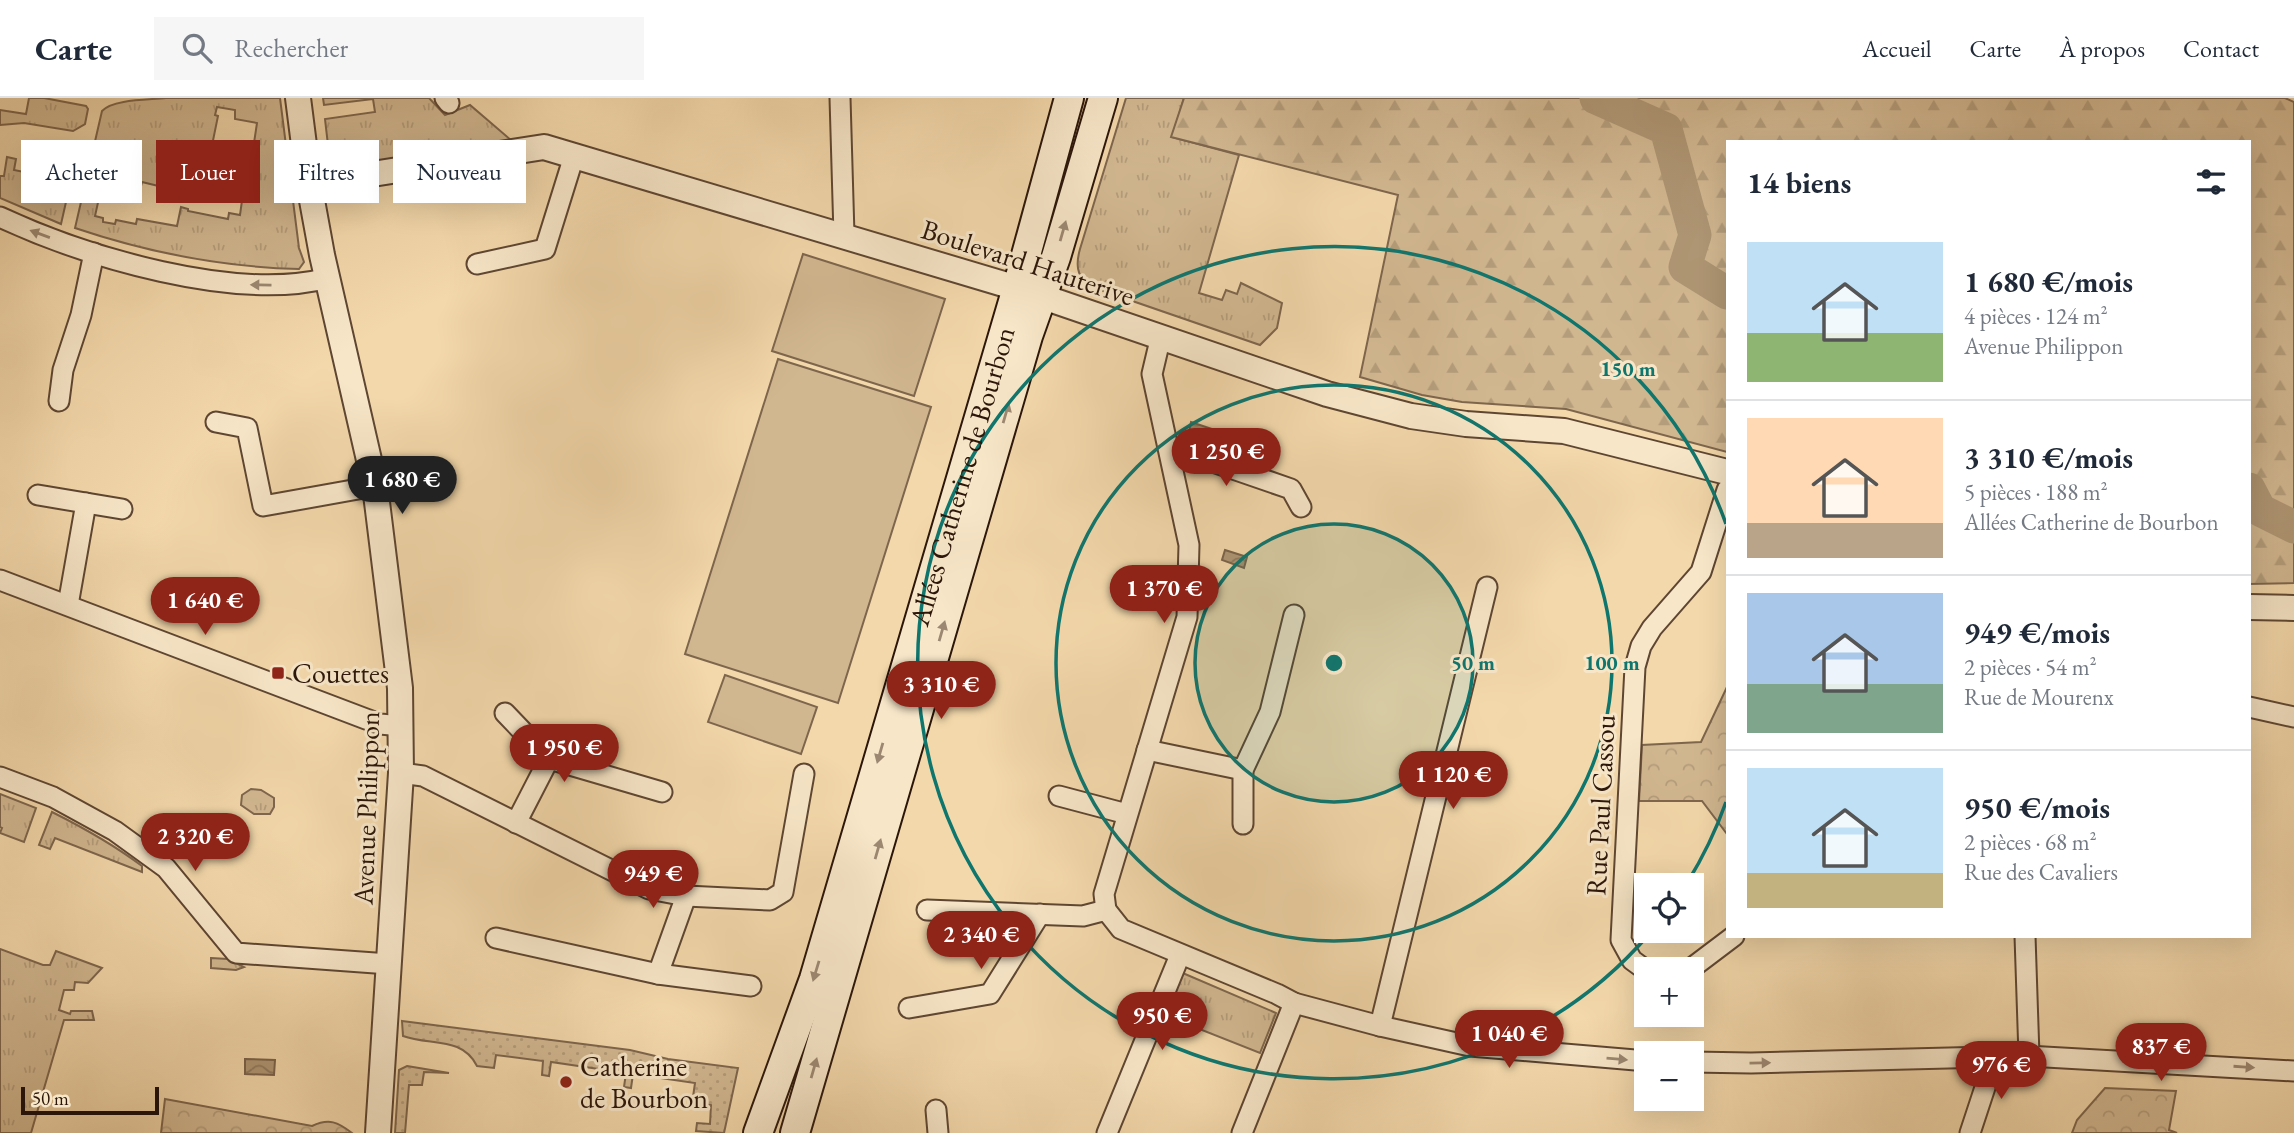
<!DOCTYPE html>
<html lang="fr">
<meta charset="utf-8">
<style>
:root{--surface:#fff;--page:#f6f6f7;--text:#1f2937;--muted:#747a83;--line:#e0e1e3;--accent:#8f2418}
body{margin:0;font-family:"EB Garamond",serif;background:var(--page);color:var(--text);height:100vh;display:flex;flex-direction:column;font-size:26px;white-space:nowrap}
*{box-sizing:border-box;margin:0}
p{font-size:23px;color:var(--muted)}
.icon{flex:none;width:38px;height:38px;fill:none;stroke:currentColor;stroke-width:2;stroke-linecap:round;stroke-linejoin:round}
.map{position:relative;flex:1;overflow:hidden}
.details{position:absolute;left:1726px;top:42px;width:525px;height:798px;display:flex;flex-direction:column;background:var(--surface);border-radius:0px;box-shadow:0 7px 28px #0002}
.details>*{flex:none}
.guide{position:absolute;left:21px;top:42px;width:665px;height:63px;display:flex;gap:14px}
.buttons{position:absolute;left:1634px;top:775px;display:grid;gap:14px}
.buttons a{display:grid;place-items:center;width:70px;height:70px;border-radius:0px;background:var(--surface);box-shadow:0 7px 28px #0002;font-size:35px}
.scale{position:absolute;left:21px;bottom:18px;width:138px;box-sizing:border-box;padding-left:7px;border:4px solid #2c160a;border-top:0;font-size:19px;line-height:24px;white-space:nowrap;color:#2c160a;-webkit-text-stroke:5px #f7e6c8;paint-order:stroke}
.price{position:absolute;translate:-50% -60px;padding:0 16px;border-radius:24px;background:var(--accent);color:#fff;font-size:23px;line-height:46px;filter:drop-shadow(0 2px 4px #0008)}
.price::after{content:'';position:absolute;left:50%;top:42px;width:21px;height:16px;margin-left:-10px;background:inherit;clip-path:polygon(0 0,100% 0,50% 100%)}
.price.selected{background:#222;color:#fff}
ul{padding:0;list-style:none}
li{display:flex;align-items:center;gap:21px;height:175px;padding:0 21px}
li+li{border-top:2px solid var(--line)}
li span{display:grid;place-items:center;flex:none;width:196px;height:140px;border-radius:0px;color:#555}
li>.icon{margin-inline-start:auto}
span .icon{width:84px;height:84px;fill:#fffc;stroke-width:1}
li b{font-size:30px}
h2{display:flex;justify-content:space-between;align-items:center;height:84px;padding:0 21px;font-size:30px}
.pill{padding:0 24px;border-radius:0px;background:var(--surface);box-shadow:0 7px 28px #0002;font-size:24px;line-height:63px}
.pill.selected{background:var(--accent);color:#fff}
header{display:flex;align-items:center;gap:42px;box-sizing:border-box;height:98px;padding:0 35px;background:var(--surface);border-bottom:2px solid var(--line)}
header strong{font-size:33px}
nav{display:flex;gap:38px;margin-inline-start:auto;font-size:24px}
.search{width:490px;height:63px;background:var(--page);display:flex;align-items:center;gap:18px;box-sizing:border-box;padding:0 24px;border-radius:0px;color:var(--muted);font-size:26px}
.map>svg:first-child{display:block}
.grass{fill:url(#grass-tufts);stroke:#7e664d;stroke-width:2;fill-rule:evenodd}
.forest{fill:url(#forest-firs);stroke:#7e664d;stroke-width:2}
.park{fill:url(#park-crowns);stroke:#7e664d;stroke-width:2}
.garden{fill:url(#garden-dots);stroke:#7e664d;stroke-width:2}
.pitch{fill:#d1b790;stroke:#7e664d;stroke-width:2}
.water{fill:url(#water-waves);stroke:#7b634a;stroke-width:2}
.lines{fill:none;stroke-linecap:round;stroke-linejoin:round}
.river{stroke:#af9674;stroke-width:33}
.minor-casing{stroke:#5e4632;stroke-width:23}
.tertiary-casing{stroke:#5e4632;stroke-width:28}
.secondary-casing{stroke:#2c160a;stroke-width:32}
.minor{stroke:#f7e6c8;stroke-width:19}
.tertiary{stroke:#f7e6c8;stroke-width:24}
.secondary{stroke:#f7e6c8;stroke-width:28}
.oneway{fill:#9c8872}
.ring{fill:none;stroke:#0f766e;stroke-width:3.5}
.poi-dot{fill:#8f2418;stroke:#f7e6c8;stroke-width:2.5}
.labels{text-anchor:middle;stroke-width:6;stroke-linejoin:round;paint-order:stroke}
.street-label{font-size:28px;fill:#2c160a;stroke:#f7e6c8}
.poi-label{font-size:28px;fill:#2c160a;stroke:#f7e6c8;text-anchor:start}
.centre{fill:#0f766e;stroke:#f7e6c8;stroke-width:3.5}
.ring-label{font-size:21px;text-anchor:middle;font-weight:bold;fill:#0f766e;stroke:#f7e6c8;stroke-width:6;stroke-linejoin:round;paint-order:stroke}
</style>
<header>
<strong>Carte</strong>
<div class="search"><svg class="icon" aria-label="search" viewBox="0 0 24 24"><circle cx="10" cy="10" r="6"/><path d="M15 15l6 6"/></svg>Rechercher</div>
<nav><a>Accueil</a><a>Carte</a><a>À propos</a><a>Contact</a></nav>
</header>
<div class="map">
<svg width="2294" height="1035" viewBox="0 0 2294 1035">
<defs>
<pattern id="grass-tufts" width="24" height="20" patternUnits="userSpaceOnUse" patternTransform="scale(1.75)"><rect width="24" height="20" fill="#d1b790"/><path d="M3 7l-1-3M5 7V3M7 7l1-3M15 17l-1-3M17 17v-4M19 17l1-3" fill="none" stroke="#b49d7b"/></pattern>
<pattern id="forest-firs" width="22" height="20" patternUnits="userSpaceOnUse" patternTransform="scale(1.75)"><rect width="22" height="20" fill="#d1b790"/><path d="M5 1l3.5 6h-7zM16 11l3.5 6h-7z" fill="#b49d7b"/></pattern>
<pattern id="park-crowns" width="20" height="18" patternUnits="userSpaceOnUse" patternTransform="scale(1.75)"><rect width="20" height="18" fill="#d1b790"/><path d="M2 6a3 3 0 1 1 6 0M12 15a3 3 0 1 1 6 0" fill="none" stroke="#b49d7b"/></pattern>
<pattern id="garden-dots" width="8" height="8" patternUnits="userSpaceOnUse" patternTransform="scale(1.75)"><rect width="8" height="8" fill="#d1b790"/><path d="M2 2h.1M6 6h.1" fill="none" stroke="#b49d7b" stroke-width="1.8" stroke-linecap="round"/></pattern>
<pattern id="water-waves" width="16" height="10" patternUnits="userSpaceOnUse" patternTransform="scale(1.75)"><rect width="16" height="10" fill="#af9674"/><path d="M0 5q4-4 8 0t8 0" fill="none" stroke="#8f795d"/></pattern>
</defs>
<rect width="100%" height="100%" fill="#f3d8ab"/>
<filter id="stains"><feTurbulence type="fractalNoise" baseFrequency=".00286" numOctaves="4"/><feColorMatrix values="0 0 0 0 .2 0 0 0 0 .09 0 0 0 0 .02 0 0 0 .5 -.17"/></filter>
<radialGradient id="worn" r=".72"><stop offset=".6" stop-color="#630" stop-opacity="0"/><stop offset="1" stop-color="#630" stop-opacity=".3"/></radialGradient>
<g class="grass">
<path d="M29,0H44L86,8L88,11L85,26L73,33L24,25L0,27V12L26,16Z"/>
<path d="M166,0H280L299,150L304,164L299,171C221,169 149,155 75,130L102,13C113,1 149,2 166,0ZM217,9L235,12V21L257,25L254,45H250L240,117L229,115L228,121L188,113V111L181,109L177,128L137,121L136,126L116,122L115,126L103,124V120L95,118L99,100L89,98L93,80L132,88L133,86L141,88L142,84L183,94L184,90L207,92L210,68L208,67L218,18L215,17Z"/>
<path d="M323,0H429L445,17L470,7L512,43L331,73L325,21L375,14L373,1L324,7Z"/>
<path d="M1126,0H1184L1172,39L1239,57L1199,195L1222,202L1226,192L1237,196L1241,185L1282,205L1277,230L1260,247L1089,188C1076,178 1076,165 1080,151Z"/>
<path d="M70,44L78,51L61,126L0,100V78H4L7,59L16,61L14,72L34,76V79L46,81L47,78L56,79L59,61L67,62Z"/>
<path d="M251,691L261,692L274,700V709L270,716H254L241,707L242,697Z"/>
<path d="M0,696L36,710L24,744L0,735L2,730L0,729Z"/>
<path d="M52,714C84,730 114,747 142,768V774L55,740L50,751L39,747Z"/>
<path d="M0,851L43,867H50L56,853L102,870L88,885L75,884L74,892H64L59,912L70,916L71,913H92L94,922H64L31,1035H0Z"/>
<path d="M211,860L228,861L244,869L236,872L211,870Z"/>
<path d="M1178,873L1276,915L1260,955L1159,915Z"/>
</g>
<path class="forest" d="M1184,0H2285L2294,4V485L2249,486V44H1727V354L1566,311L1462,304L1422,297L1360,279L1398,97L1171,39Z"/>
<g class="park">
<path d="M1727,589V736L1702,703H1639L1642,647L1701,644Z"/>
<path d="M2105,990L2176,993L2169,1032L2177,1035H2072L2077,1022Z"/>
<path d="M165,1001L312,1028C329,1020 338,1024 352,1035H161Z"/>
</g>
<g class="garden">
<path d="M402,923L630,952L668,961L738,970L724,1035L696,1033L697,1025L710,1026L711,1007L698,1005V999H693L695,985L633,976L631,990L624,989L626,975L551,964L549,978L542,977L543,963L496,957L494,970L477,968C462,938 430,948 403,938Z"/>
<path d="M407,968L449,975L424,974L422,987H409L405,1035H395L399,972Z"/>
</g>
<g class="pitch">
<path d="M803,156L945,201L914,298L772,253Z"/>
<path d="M778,261L931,309L838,605L685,556Z"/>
<path d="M725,577L817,609L801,656L708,624Z"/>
</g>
<g class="water">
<path d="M1191,324L1221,334L1216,343L1189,334Z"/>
<path d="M1225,452L1247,459L1244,470L1222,462Z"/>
<path d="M245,961L275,962L274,977L245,976Z"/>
</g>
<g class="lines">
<g class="river">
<path d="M1596,0L1666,31L1695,137L1685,169L1727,195"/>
<path d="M2249,391L2260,412L2294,429"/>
</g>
<g class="minor-casing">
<g id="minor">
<path d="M445,0L449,5"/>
<path d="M840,0L844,137"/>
<path d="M0,119C86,159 235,204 328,180"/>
<path d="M477,166L545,151L574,58"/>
<path d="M59,303L63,272L81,217L94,155"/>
<path d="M216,324L247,330L263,408L375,388"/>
<path d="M1169,349L1291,391L1301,409"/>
<path d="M38,397L122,411"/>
<path d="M0,482L366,621L380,626L402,628"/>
<path d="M68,507L86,405"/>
<path d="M2249,609L2294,619"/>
<path d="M505,615L549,661L662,694"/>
<path d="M1147,652L1243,672"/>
<path d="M401,675L423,678L649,791L686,798L770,802L783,794L804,676"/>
<path d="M0,679L53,699L115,733L166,770L236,855L389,866"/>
<path d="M1059,698L1127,716"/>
<path d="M516,725L549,661"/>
<path d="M1243,726V672L1270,614L1294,517"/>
<path d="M927,812L1083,818L1106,812L1121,831L1277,896L1294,905"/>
<path d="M1106,812L1104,796L1187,519L1189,447L1152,276L1161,238"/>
<path d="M2025,838L2029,958"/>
<path d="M496,840L658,876L751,888"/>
<path d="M1689,872L1734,838"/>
<path d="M1647,873L1632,862L1621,842L1635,569L1641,548L1652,530L1701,474L1727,392"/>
<path d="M658,876L686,798"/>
<path d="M909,910L990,896L1040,816"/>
<path d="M1380,928L1487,489"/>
<path d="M1692,964L1751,965L2029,958L2294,973"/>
<path d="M936,1012L938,1035"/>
<path d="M1107,1035L1180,857"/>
<path d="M1242,1035L1294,905L1380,928L1470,948L1647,963"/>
<path d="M1970,1035L1995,959"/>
</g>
</g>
<g class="tertiary-casing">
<g id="tertiary">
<path d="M298,0L309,86L322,157L375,388L400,590L401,675L378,1035"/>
<path d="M309,86L544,49L1017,190L1327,296L1411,318L1466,326L1564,333L1727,374"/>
<path d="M2249,509L2294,510"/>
</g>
</g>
<g class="secondary-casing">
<g id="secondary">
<path id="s1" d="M758,1035L814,881L1017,190L1069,0"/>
<path d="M795,1035L1028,238L1056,159L1103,0"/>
</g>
</g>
<use href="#minor" class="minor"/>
<use href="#tertiary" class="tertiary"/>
<use href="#secondary" class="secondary"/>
</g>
<defs><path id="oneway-solid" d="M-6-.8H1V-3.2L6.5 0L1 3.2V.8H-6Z" transform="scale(1.75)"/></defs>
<g class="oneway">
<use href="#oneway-solid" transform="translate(1063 133) rotate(-74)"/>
<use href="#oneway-solid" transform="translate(40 136) rotate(-160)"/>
<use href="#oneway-solid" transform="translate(261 187) rotate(-179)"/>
<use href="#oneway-solid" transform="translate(1006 315) rotate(-74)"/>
<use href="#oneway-solid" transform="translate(942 533) rotate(-74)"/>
<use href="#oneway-solid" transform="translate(880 655) rotate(106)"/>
<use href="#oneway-solid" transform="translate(878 751) rotate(-74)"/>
<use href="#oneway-solid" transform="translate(816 873) rotate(107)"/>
<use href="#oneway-solid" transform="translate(1617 961) rotate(5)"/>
<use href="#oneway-solid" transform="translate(1760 965) rotate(-1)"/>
<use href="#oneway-solid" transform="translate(2244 969) rotate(4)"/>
<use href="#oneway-solid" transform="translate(814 970) rotate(-74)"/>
</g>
<circle cx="1334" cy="565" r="139" fill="#0f766e" fill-opacity=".12"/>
<g class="ring">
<circle cx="1334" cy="565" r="139"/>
<circle cx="1334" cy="565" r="278"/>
<path d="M1726 704A416 416 0 0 1 1687 785M1650 835A416 416 0 1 1 1726 426"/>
</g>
<g class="poi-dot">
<rect x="271" y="568" width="14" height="14" rx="3.5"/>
<circle cx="566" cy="984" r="7"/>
</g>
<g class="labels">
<g class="street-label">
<text transform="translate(1028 164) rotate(18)" y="10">Boulevard Hauterive</text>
<text dy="10" stroke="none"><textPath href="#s1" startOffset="688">Allées Catherine de Bourbon</textPath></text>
<text transform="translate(1600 707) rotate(-87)" y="10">Rue Paul Cassou</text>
<text transform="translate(366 710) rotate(-88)" y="10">Avenue Philippon</text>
</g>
<g class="poi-label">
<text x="292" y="585">Couettes</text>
<text x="580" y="978">Catherine<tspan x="580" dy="32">de Bourbon</tspan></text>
</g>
</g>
<circle cx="1334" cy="565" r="10" class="centre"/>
<g class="ring-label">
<text x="1628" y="278">150 m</text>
<text x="1473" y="572">50 m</text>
<text x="1612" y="572">100 m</text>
</g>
<rect width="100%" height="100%" filter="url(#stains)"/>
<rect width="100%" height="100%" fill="url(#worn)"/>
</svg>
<div class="buttons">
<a><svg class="icon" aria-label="locate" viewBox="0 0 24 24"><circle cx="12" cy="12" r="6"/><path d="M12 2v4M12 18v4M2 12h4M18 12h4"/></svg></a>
<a>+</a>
<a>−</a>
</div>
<div class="scale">50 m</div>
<b class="price" style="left:1226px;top:390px">1 250 €</b>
<b class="price selected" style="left:402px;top:418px">1 680 €</b>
<b class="price" style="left:1164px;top:527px">1 370 €</b>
<b class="price" style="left:205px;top:539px">1 640 €</b>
<b class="price" style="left:941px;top:623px">3 310 €</b>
<b class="price" style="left:564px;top:686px">1 950 €</b>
<b class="price" style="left:1453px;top:713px">1 120 €</b>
<b class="price" style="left:195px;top:775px">2 320 €</b>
<b class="price" style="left:653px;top:812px">949 €</b>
<b class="price" style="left:981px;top:873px">2 340 €</b>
<b class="price" style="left:1162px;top:954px">950 €</b>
<b class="price" style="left:1509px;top:972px">1 040 €</b>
<b class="price" style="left:2161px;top:985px">837 €</b>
<b class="price" style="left:2001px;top:1003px">976 €</b>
<div class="guide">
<a class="pill">Acheter</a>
<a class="pill selected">Louer</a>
<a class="pill">Filtres</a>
<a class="pill">Nouveau</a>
</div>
<section class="details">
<h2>14 biens<svg class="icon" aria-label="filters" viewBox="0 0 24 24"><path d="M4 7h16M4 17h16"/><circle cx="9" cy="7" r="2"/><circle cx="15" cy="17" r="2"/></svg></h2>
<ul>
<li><span style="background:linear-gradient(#bfe0f5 65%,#8fb573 0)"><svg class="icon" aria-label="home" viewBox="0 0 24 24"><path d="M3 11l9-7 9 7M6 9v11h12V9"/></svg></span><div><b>1 680 €/mois</b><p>4 pièces · 124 m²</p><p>Avenue Philippon</p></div></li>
<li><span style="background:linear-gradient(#ffd9b3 75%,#b9a48a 0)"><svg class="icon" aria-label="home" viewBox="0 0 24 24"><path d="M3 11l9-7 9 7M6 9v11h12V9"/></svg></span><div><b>3 310 €/mois</b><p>5 pièces · 188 m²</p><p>Allées Catherine de Bourbon</p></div></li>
<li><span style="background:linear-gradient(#a9c7e8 65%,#7fa58c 0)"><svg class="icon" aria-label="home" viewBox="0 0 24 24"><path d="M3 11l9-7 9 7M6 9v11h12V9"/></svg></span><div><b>949 €/mois</b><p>2 pièces · 54 m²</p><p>Rue de Mourenx</p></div></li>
<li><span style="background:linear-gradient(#bfe0f5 75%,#c2b280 0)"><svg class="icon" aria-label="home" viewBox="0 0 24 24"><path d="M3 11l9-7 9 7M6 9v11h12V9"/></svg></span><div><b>950 €/mois</b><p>2 pièces · 68 m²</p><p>Rue des Cavaliers</p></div></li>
</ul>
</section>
</div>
